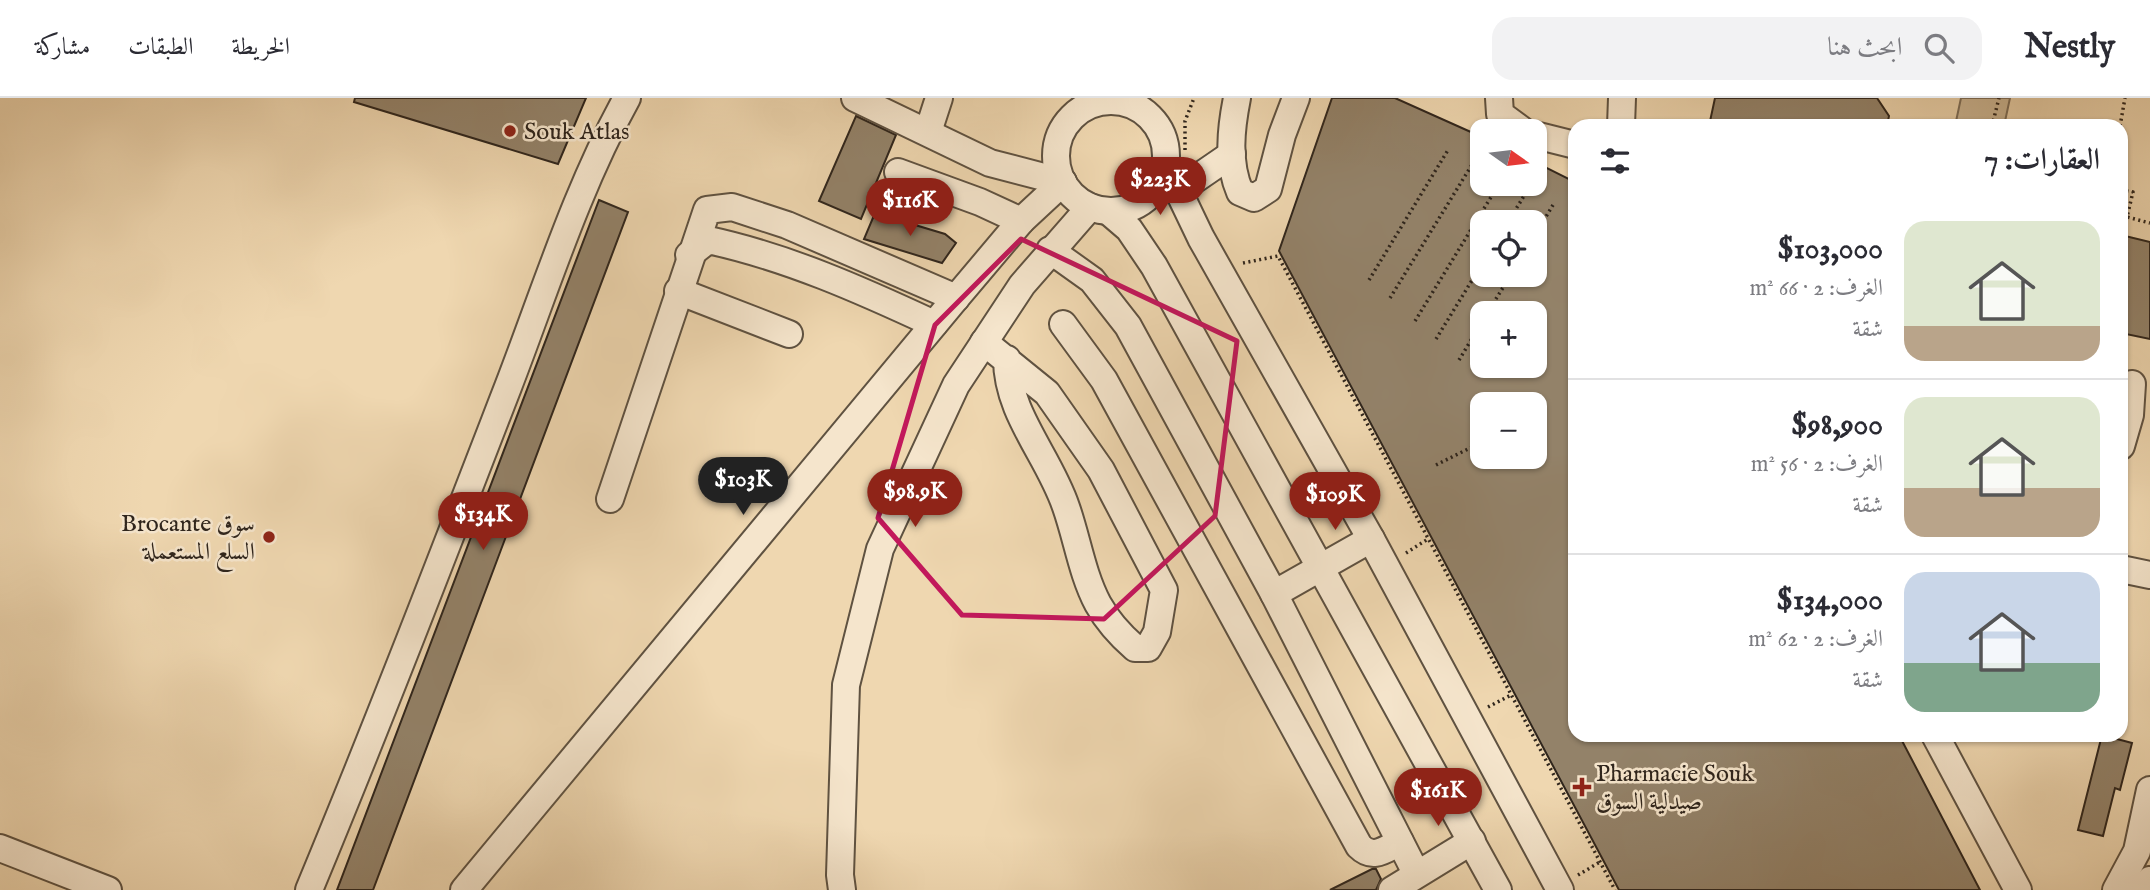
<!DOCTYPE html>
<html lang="ar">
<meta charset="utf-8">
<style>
:root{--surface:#fff;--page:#f2f2f3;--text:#2b2b33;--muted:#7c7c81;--line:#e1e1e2;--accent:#8f2418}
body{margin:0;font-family:"IM FELL English",Amiri,serif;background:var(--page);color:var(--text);direction:rtl;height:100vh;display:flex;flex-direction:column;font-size:26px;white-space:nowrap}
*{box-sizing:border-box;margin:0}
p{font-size:23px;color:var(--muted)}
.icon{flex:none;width:38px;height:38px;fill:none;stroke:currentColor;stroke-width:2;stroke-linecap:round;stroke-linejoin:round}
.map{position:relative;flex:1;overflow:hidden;direction:ltr}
.details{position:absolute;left:1568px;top:21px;width:560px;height:623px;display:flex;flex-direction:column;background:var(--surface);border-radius:21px;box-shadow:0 2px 5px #0004;direction:rtl}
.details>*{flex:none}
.needle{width:46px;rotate:104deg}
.controls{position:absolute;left:1470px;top:21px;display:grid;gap:14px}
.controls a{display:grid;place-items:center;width:77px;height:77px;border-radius:14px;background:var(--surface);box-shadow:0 2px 5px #0004;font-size:35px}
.price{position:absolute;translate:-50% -60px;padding:0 16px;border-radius:24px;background:var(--accent);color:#fff;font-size:23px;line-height:46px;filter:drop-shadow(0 2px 4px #0008)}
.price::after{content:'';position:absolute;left:50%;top:42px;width:21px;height:16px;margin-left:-10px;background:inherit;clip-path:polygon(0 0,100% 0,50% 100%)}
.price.on{background:#222;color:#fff}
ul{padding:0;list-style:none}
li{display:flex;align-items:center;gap:21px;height:175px;padding:0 28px}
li+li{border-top:2px solid var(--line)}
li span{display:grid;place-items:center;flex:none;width:196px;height:140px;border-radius:21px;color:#555}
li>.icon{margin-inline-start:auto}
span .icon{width:84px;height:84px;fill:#fffc;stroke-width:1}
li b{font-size:30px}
h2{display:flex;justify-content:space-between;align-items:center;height:84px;padding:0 28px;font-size:30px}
header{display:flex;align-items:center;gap:42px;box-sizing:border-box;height:98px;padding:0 35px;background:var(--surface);border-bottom:2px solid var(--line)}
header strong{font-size:33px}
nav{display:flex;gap:38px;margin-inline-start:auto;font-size:24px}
.search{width:490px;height:63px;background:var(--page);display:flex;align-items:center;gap:18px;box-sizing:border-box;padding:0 24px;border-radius:21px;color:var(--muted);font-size:26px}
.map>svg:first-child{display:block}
.green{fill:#ceb997;stroke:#7e6f5a;stroke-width:2}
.building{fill:#938269;stroke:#2f251c;stroke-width:2;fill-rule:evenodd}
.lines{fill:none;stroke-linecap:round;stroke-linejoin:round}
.minor-casing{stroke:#5f5241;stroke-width:30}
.path{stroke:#2f251c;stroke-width:3.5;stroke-dasharray:2 3.5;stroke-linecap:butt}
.minor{stroke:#f5e5cc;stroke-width:26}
.marked{fill:none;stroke:#c2185b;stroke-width:5;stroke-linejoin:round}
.poi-dot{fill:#8f2418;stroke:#f5e5cc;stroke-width:2.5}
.labels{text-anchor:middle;stroke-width:5;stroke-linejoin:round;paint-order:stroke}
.poi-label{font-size:24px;fill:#2f251c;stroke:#f5e5cc;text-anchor:start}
</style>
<header>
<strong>Nestly</strong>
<div class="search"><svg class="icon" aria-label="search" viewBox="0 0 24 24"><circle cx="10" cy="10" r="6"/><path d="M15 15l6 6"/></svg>ابحث هنا</div>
<nav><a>الخريطة</a><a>الطبقات</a><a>مشاركة</a></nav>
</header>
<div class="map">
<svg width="2150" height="792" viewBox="0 0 2150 792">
<rect width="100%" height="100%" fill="#efd7b0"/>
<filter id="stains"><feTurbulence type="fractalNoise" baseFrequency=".00286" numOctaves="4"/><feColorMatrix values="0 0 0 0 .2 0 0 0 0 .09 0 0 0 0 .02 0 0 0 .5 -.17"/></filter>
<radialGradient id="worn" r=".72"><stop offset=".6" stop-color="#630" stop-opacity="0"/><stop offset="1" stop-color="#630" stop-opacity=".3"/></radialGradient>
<path class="green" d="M1961,0H2010L2004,28H1955Z"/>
<g class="building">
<path d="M355,0H586L558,66L354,4Z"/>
<path d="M1332,0H1395L1482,39V86H1535V64L1575,84V637H1899L1980,792H1619L1279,153ZM1482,124H1535V177H1482ZM1482,215H1535V268H1482ZM1482,306H1535V359H1482Z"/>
<path d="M1715,0H1877L1889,18L1887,28H1709Z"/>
<path d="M856,18L896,37L861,121L819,103Z"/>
<path d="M599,102L628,114L373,792H337Z"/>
<path d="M875,115L945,136L956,145L942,165L864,141Z"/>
<path d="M2121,137L2150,144V241L2121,235Z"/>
<path d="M2102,637L2132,645L2120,692L2115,690L2103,738L2078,732Z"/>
<path d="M1372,771H1376L1381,781L1376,792H1330Z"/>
</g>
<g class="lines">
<g class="minor-casing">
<g id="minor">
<path d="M855,0L990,65L1063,84"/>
<path d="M1237,0C1231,30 1227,64 1240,94L1254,100L1268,91L1282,37L1296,0"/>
<path d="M1499,0L1500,16L1523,33"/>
<circle cx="1111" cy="58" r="55"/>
<path d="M1621,28L1622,0"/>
<path d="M928,34L939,0"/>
<path d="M1535,37L1575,47"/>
<path d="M1166,67L1201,140L1371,441L1560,792"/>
<path d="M898,74L980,104L1021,123"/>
<path d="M1178,93L1232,56"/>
<path d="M1108,113L1129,131L1154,168L1498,792"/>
<path d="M1050,152L1092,182L1128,228L1274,496L1416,775"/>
<path d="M689,157L708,142C787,159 861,192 934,226"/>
<path d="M678,193L789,236"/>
<path d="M1063,226L1104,282L1359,748C1373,762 1384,752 1400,744"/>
<path d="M984,244L1047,295L1101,372L1164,492L1157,534L1148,550H1135C1120,537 1108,524 1098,506C1082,476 1077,440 1066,409C1049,358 1007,316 1007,261"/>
<path d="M2121,348L2130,317L2132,286"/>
<path d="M610,401L707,112L732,109L787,127L956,200"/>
<path d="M2121,471L2150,477"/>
<path d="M1274,496L1371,441"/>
<path d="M1935,637L2018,792"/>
<path d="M0,750L108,792"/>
<path d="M309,792C378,626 443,457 508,289C545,193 577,90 627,0"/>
<path d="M464,792L956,200L1021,123L1063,84"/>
<path d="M842,792L840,777L846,587L880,451L956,287L1022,187L1090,109"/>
<path d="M1392,792L1472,743"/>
<path d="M2116,792L2137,753L2150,692"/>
<path d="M2142,792L2150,782"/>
</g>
</g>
<g class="path">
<path d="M1992,28L1999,0"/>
<path d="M2120,28L2125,0"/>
<path d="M1185,52V23L1194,0"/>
<path d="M2121,92L2133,94L2127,119L2150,125"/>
<path d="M1508,124L1527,93"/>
<path d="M1535,137L1553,107"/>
<path d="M1243,165L1278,158L1615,792"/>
<path d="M1369,182L1448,52"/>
<path d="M1390,200L1473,65"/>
<path d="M1487,215L1511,177"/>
<path d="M1415,223L1499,86"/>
<path d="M1436,241L1482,166"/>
<path d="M1459,262L1482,224"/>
<path d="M1436,367L1482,344"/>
<path d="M1406,455L1428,441"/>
<path d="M1488,609L1511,597"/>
<path d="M1578,777L1600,764"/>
</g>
<use href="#minor" class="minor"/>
</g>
<path class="marked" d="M1021,141L1237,243L1215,418L1104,521L962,517L878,420L935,227Z"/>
<g class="poi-dot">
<circle cx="510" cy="33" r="7"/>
<circle cx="269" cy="439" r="7"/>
<path d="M1578.5 678.5h7v7h7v7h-7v7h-7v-7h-7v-7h7z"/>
</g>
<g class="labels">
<g class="poi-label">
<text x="524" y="41">Souk Atlas</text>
<text x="255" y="433" text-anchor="end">Brocante سوق<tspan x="255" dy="28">السلع المستعملة</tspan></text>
<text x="1596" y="683">Pharmacie Souk<tspan x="1596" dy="28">صيدلية السوق</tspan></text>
</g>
</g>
<rect width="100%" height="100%" filter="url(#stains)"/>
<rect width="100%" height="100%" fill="url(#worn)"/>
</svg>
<div class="controls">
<a><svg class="needle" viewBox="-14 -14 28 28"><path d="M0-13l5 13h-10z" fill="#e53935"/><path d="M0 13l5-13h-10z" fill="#7c7c81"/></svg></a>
<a><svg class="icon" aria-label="locate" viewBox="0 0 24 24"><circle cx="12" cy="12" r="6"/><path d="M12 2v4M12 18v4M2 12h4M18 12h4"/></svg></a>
<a>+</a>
<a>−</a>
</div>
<b class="price" style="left:1160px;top:119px">$223K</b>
<b class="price" style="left:910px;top:140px">$116K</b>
<b class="price on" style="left:743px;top:419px">$103K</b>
<b class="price" style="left:915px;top:431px">$98.9K</b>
<b class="price" style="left:1335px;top:434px">$109K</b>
<b class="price" style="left:483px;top:454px">$134K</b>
<b class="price" style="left:1438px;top:730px">$161K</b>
<section class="details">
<h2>العقارات: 7<svg class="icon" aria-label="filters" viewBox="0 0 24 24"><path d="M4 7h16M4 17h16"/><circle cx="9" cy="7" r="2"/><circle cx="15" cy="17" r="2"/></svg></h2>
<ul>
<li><span style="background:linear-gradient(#dfe7d0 75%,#b9a48a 0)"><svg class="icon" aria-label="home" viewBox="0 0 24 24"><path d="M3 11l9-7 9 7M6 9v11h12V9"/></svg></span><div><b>$103,000</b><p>الغرف: 2 · 66 m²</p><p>شقة</p></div></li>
<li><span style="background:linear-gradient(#dfe7d0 65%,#b9a48a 0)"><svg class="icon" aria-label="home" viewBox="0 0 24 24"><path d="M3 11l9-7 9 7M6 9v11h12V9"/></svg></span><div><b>$98,900</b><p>الغرف: 2 · 56 m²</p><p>شقة</p></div></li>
<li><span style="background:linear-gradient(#c9d6e8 65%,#7fa58c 0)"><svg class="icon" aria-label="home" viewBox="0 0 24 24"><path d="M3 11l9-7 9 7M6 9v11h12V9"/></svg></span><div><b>$134,000</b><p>الغرف: 2 · 62 m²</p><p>شقة</p></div></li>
</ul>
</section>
</div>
